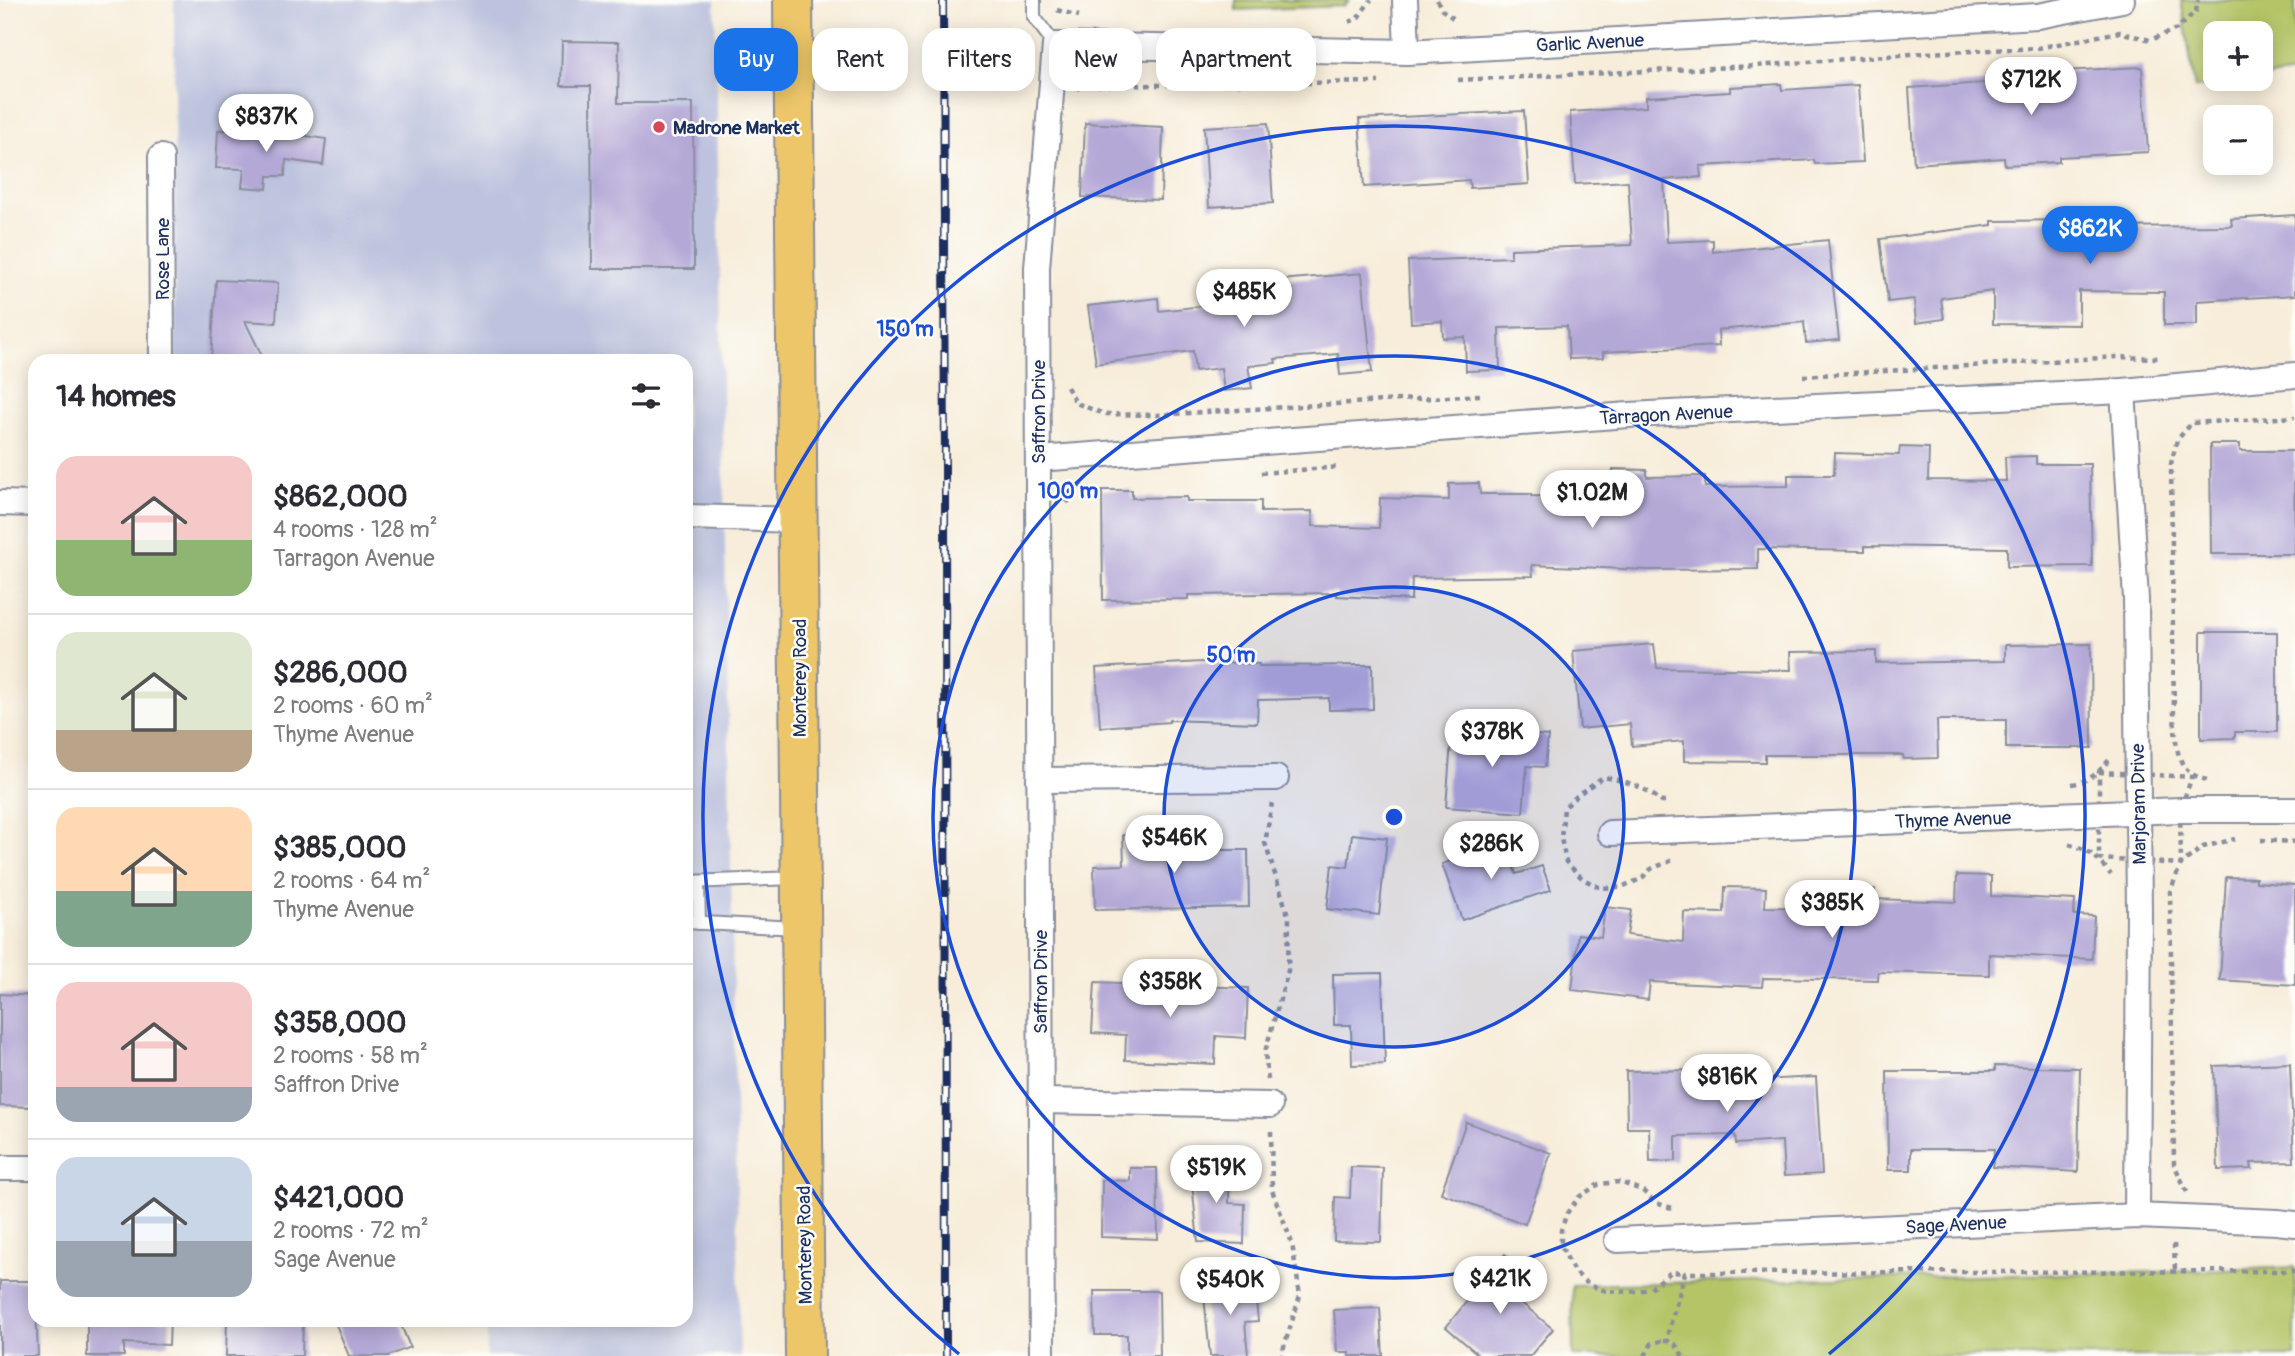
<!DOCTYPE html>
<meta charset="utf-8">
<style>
:root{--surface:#fff;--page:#f7f7f7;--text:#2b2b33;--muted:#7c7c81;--line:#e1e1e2;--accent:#1a73e8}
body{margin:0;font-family:Pangolin,sans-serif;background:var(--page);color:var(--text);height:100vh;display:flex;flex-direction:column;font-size:26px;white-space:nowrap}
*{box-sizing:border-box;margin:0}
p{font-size:23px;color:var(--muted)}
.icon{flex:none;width:38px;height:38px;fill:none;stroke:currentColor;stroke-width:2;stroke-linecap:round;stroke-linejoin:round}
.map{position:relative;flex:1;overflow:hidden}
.drawer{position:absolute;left:28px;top:354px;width:665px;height:973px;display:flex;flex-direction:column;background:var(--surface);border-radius:21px;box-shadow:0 4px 18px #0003}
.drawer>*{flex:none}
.guide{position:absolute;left:714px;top:28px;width:665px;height:63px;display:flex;gap:14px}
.fabs{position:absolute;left:2203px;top:21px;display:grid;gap:14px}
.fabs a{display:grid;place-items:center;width:70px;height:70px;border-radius:14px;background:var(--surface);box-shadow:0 4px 18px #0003;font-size:35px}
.price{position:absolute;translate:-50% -60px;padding:0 16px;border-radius:24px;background:#fff;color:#222;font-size:23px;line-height:46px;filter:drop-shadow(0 2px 4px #0008)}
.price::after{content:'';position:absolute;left:50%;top:42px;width:21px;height:16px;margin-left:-10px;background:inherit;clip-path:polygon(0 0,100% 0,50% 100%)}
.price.on{background:var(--accent);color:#fff}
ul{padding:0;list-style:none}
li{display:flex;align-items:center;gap:21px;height:175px;padding:0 28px}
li+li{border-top:2px solid var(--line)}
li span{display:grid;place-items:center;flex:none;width:196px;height:140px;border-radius:21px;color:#555}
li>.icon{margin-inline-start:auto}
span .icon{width:84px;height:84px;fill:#fffc;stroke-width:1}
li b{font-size:30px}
h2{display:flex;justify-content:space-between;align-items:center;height:84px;padding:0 28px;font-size:30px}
.chip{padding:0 24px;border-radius:21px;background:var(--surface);box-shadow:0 4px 18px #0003;font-size:24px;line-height:63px}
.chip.on{background:var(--accent);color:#fff}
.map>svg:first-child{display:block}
.industrial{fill:#bdc3de}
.green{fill:#b4c466;stroke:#687a62;stroke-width:2}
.building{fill:#b4a8d7}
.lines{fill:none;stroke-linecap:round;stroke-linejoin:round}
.lane-casing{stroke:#898e9c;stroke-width:16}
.street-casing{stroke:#898e9c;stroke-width:28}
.primary-casing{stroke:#898e9c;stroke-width:42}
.path{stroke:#898e9c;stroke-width:4.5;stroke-dasharray:5 5;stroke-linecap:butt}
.lane{stroke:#fff;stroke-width:12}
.street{stroke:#fff;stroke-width:24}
.primary{stroke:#ecc669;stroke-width:38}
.rail-casing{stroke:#1b2f5e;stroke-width:8}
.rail{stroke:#fdfcf7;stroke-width:5;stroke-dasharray:16;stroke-linecap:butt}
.ring{fill:none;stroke:#1d4ed8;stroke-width:3.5}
.poi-dot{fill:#d1495b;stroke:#fdfcf7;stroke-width:2.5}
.labels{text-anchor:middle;stroke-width:5;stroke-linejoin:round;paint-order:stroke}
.street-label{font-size:19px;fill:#1b2f5e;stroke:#fdfcf7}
.poi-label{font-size:19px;font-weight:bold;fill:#1b2f5e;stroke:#fdfcf7;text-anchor:start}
.centre{fill:#1d4ed8;stroke:#fdfcf7;stroke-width:3.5}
.ring-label{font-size:21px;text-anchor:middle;font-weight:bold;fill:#1d4ed8;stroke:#fdfcf7;stroke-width:5;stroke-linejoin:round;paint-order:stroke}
</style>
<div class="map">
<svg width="2295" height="1356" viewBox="0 0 2295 1356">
<rect width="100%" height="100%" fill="#fdfcf7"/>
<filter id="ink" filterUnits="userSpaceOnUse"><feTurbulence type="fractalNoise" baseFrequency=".0143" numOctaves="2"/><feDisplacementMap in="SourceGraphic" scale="14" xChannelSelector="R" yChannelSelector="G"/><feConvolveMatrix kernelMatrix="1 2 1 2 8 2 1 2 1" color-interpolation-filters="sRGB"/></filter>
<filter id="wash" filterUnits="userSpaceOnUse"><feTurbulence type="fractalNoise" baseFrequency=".00686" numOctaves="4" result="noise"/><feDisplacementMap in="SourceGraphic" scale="28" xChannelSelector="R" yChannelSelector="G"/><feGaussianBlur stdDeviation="1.57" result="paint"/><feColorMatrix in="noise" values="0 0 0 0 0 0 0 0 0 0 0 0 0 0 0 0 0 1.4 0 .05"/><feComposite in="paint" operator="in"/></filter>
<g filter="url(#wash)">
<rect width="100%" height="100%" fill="#f7edda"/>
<path class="industrial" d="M174,0H715L740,1356H487V1320H686V360H175Z"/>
<g class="green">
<path d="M1236,0H1349L1343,6L1236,10Z"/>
<path d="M2181,0H2295V73L2261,78V33H2216V79H2256L2195,88Z"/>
<path d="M2295,1267V1356H1573L1572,1285L2198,1271Z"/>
</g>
<g id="blocks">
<g class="building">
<path d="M562,41L619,42L618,103H693L694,269H592L591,86H561Z"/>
<path d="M2142,67L2148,152L2059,157V162L2005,165L2004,158L1914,164L1909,88L1999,82V74Z"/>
<path d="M1781,84L1782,90L1858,85L1863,162L1815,164L1814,160L1700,166L1701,177L1664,180L1667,242L1713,240V252L1828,240L1839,340L1806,343L1804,322L1718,330L1719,346L1603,352V358L1569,359L1567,326L1499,328L1500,370L1466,371L1465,337L1443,338L1442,321L1411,323L1408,261L1511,257V249L1632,245L1628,181L1575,184L1570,112L1646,107V97L1730,92V87Z"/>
<path d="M1524,111L1529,184L1470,188L1469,180L1364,187L1359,119Z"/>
<path d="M1085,123L1163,127L1161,200L1082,197Z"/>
<path d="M1268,123L1273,203L1209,207L1204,127Z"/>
<path d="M218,130L287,133L326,139L323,165L286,160L285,176H268L267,189L242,187L244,169L216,168Z"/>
<path d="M2295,215V295L2197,301V325H2164V292L2079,291V325L1993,324V291L1941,298L1944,319L1916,323L1914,299L1888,302L1880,239L1992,225V221L2077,220L2078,227L2232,226L2231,219Z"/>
<path d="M1362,273L1372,372L1340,375L1338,354L1275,359L1276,363L1248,366L1252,388L1224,391L1221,368L1195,371L1193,351L1096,364L1088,306L1158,298L1159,311L1282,297L1280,280Z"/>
<path d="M216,280L278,283L276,323L245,321L264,360H211Z"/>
<path d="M2210,444H2240V451H2294L2295,554H2211Z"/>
<path d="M1900,447L1929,448L1928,480L2006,481L2005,457L2036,456V464H2090L2092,566L2007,567V548L1865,546V551L1758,549V569L1649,570L1532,565L1533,576L1412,578L1411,600L1337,596V593L1188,595V599L1103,600L1102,490H1132V498L1187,497V501H1261V512L1312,511L1313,526L1379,528L1380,498L1449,500V484L1479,483L1480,494H1531V496L1612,499L1613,469L1647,470V477L1705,476V487L1788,486V475H1834L1835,453L1899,455Z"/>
<path d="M2201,632H2277V732H2235V738L2201,739Z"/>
<path d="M1654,644L1657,668L1791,670L1790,652L1876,651V663L2005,661V645L2091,644L2092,748H2006V720H1937L1938,758L1904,759L1903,755H1765V762L1684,761V741L1632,746L1630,724L1580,729L1573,651Z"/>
<path d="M1202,662L1259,664V666L1372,665L1373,709L1329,710V698L1258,700L1257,723L1169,720V722L1100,727L1096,668Z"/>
<path d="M1452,728L1548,736L1545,767L1527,766L1523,813L1446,807Z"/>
<path d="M1151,834V836L1221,835V850H1248L1249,907L1095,910L1094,866L1124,865L1123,835Z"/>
<path d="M1352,834L1387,838L1379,915L1327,909L1332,865L1348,867Z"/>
<path d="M1505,842L1516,874L1542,866L1551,890L1462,920L1442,864Z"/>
<path d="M1957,875L1991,876V896L2075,900L2074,915L2094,916L2092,959L1989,954V975L1878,972V980L1763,978L1762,987L1650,982L1648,1000L1572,990L1578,934L1601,937L1605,907L1631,910L1627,935L1683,942L1684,912L1724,913L1725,887L1766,888L1765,907L1846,909V889H1875V899L1956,902Z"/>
<path d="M2226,877L2256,878V882L2295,885V985L2220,980Z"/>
<path d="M1382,973L1385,1064L1352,1065L1351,1025H1334L1333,974Z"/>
<path d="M1095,982L1248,988L1246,1038L1216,1036L1215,1064L1125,1060L1126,1035L1092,1033Z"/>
<path d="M0,994L35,996V1107L0,1106Z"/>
<path d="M2290,1063L2294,1162L2251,1163L2252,1169L2218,1170L2214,1066Z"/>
<path d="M1995,1066L2080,1068L2078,1172L1993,1167L1994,1149H1911V1170H1888L1887,1071H1995Z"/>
<path d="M1703,1070V1083L1816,1077L1822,1174L1784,1176L1782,1141L1736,1144L1735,1135L1676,1136V1161L1650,1162L1649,1128H1627L1626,1071Z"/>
<path d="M1466,1122L1551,1153L1525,1224L1441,1193Z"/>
<path d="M1190,1162L1230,1163L1229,1203L1245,1204L1244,1244L1198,1242Z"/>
<path d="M1351,1167L1383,1168L1381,1242L1334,1241L1335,1197L1350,1198Z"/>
<path d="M1130,1168H1157L1158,1239L1101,1237L1102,1180L1130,1181Z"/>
<path d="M1505,1254L1534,1278L1517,1299L1553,1329L1530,1356H1480L1446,1327Z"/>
<path d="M0,1281H35L38,1356H0Z"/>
<path d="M1254,1281L1258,1321L1245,1322L1248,1356H1210L1203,1286Z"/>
<path d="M1094,1291H1159L1160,1356H1127V1335H1095Z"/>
<path d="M1380,1308L1383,1356H1349V1352H1337L1334,1310Z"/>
<path d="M87,1320H170L169,1345L124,1343V1356H87Z"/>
<path d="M227,1320H303L302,1356H226Z"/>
<path d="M334,1320H399L410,1347L388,1356H349Z"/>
</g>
</g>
</g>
<g filter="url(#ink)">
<use href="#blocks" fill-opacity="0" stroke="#898e9c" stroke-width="2"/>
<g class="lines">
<g class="lane-casing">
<g id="lane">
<path d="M1034,0V17L1055,45"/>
<path d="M686,882L797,878"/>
<path d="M698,882L699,923"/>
<path d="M686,922L797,928"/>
</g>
</g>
<g class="street-casing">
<g id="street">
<path d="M1405,0L1407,52"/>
<path d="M161,157L162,360"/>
<path d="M2123,391L2136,599L2139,912L2137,1216"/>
<path d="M1038,459L1629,415L2123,391L2295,375"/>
<path d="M0,503L35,504"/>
<path d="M686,517L798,520"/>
<path d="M1039,780L1276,778"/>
<path d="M1610,833L2180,810H2295"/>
<path d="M1041,1101L1270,1105"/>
<path d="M0,1168H35"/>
<path d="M1617,1240L2137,1216L2277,1222L2295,1224"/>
<path d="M1042,1356L1037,268L1055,45L1407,52L2038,16L2122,0"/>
</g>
</g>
<g class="primary-casing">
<path id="primary" d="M793,0L805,1356"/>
</g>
<g class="path">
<path d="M1437,0L1442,10L1457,21"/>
<path d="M1057,10L1079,16"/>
<path d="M1349,22L1357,19L1371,0"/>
<path d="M1458,80L1756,66L1925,53L2038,48L2119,32L2150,40L2177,29L2196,11L2198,0"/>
<path d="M1077,89L1081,86L1379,82"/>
<path d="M1803,376L2117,357L2158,358"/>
<path d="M1067,387L1076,403L1104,414L1157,415L1480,395"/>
<path d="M1261,473L1340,467"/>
<path d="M1067,503L1076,488L1084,484"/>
<path d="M2099,772L2192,777L2180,810L2181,864L2099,859Z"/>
<path d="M2207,780C2174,772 2177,746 2174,717L2171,464L2177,440L2192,423L2295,417"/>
<path d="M2072,784C2089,782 2099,772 2110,759"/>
<path d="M1665,802H1662C1644,786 1626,781 1603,777L1580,793L1564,808L1561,838L1566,862L1583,879L1601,888L1621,887L1641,879L1651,869L1673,860"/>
<path d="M2261,840L2295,842"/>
<path d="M2069,844C2088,849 2100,859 2111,875"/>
<path d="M1268,1080L1265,1052L1288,971L1289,918L1265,843L1272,803"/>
<path d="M1271,1131L1272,1190L1292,1243L1300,1296L1281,1356"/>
<path d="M2187,1192L2174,1164L2170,892L2181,864L2203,847L2235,839"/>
<path d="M1672,1208L1656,1203L1642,1190L1619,1182L1599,1184L1579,1197L1567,1213L1561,1230V1246L1573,1270L1589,1285L1606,1291L1630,1292L1650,1289L1671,1272L1685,1273"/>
<path d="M2174,1244L2175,1271"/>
<path d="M1645,1356L1652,1343L1666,1340"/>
<path d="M1683,1356L1675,1344L1666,1340L1685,1273L2295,1271"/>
</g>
<use href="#lane" class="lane"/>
<use href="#street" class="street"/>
<use href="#primary" class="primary"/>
<g class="rail-casing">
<path id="rail" d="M943,0L945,469L946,1356"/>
</g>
<use href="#rail" class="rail"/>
</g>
</g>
<circle cx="1394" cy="817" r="230" fill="#1d4ed8" fill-opacity=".12"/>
<g class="ring">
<circle cx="1394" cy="817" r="230"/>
<circle cx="1394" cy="817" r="461"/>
<path d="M959 1354A691 691 0 1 1 1829 1354"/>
</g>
<circle class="poi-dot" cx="659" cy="127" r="7"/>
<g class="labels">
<g class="street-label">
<text transform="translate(1590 42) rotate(-3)" y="7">Garlic Avenue</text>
<text transform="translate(162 259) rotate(-90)" y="7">Rose Lane</text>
<text transform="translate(1038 412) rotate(-90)" y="7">Saffron Drive</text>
<text transform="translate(1666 414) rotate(-3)" y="7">Tarragon Avenue</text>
<text transform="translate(799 678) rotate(-90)" y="7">Monterey Road</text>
<text transform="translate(2138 804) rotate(-91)" y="7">Marjoram Drive</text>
<text transform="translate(1953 819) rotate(-2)" y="7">Thyme Avenue</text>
<text transform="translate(1040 982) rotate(-90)" y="7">Saffron Drive</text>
<text transform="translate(1956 1224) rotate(-3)" y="7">Sage Avenue</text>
<text transform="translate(804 1245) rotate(-91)" y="7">Monterey Road</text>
</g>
<g class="poi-label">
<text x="673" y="134">Madrone Market</text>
</g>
</g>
<circle cx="1394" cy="817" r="10" class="centre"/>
<g class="ring-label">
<text x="905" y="336">150 m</text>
<text x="1068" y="498">100 m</text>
<text x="1231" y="662">50 m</text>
</g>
</svg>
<div class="fabs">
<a>+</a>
<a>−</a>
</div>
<b class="price" style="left:2031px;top:117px">$712K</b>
<b class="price" style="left:266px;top:154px">$837K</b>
<b class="price on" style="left:2090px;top:266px">$862K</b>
<b class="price" style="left:1244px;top:329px">$485K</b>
<b class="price" style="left:1592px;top:530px">$1.02M</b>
<b class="price" style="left:1492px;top:769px">$378K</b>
<b class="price" style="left:1174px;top:875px">$546K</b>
<b class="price" style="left:1491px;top:881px">$286K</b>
<b class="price" style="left:1832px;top:940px">$385K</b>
<b class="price" style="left:1170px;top:1019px">$358K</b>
<b class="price" style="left:1727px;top:1114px">$816K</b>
<b class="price" style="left:1216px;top:1205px">$519K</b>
<b class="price" style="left:1500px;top:1316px">$421K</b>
<b class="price" style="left:1230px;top:1317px">$540K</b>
<div class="guide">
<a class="chip on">Buy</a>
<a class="chip">Rent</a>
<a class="chip">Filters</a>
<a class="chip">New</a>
<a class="chip">Apartment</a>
</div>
<section class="drawer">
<h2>14 homes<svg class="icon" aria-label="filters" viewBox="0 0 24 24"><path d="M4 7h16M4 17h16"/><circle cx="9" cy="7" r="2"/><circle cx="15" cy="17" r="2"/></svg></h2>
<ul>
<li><span style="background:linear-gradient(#f6c9c9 60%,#8fb573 0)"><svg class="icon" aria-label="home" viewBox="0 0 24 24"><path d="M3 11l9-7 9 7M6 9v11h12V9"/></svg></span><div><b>$862,000</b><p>4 rooms · 128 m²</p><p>Tarragon Avenue</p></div></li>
<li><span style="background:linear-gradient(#dfe7d0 70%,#b9a48a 0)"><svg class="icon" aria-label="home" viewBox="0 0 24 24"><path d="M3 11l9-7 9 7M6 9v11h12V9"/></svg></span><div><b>$286,000</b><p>2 rooms · 60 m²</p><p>Thyme Avenue</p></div></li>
<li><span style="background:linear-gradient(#ffd9b3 60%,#7fa58c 0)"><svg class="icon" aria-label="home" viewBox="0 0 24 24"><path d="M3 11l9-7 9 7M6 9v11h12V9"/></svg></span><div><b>$385,000</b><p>2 rooms · 64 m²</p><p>Thyme Avenue</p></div></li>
<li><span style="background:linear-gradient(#f6c9c9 75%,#9aa5b1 0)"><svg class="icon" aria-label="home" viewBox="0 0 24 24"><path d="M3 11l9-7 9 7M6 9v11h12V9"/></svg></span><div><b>$358,000</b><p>2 rooms · 58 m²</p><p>Saffron Drive</p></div></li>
<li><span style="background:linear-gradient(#c9d6e8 60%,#9aa5b1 0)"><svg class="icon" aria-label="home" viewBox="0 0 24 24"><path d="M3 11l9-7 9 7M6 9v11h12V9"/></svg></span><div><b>$421,000</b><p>2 rooms · 72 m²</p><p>Sage Avenue</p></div></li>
</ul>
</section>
</div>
